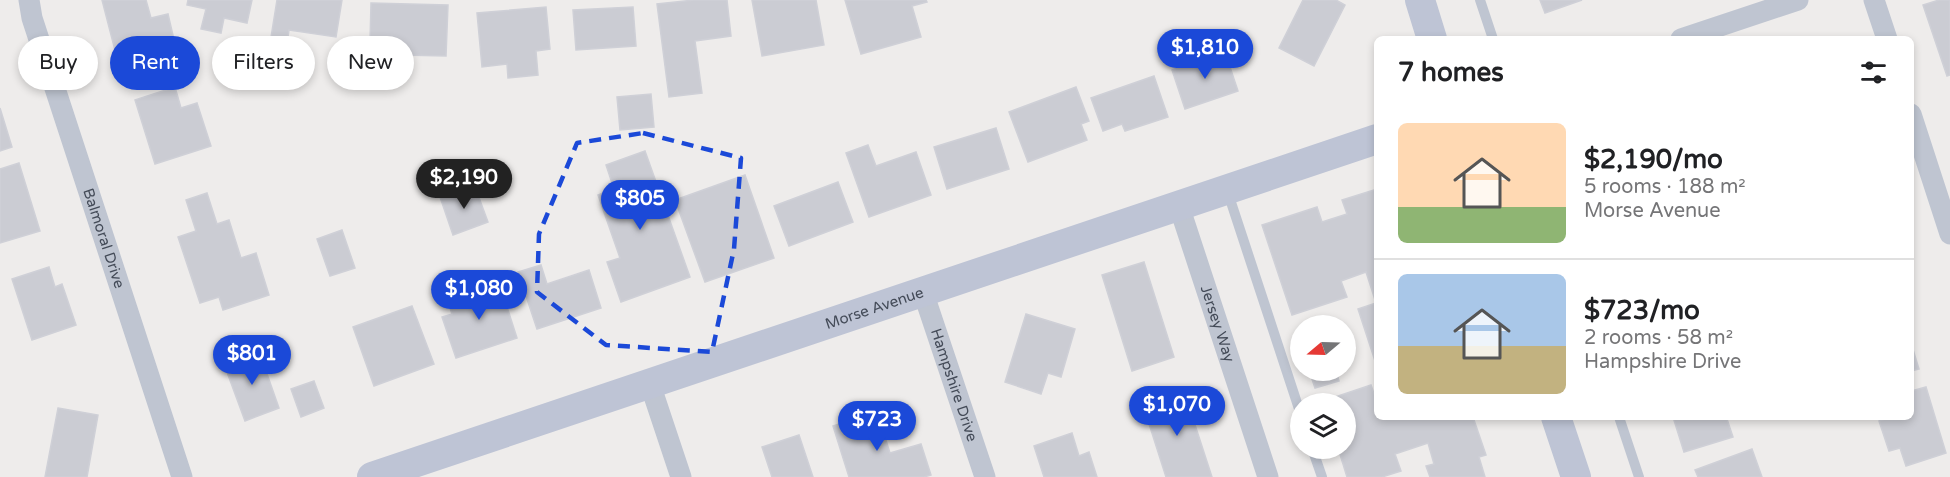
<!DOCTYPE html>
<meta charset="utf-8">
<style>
:root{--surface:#fff;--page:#f6f6f6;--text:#202124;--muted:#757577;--line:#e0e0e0;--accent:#1b49d8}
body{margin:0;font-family:"Varela Round",sans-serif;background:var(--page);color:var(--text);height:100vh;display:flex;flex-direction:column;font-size:22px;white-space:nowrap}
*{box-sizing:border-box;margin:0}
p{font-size:20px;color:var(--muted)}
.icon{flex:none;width:33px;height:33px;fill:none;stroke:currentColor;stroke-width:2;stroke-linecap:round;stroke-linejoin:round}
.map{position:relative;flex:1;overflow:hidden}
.details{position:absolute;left:1374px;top:36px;width:540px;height:384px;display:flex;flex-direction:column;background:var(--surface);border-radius:9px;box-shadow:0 3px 9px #0003}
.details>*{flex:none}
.top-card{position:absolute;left:18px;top:36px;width:570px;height:54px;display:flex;gap:12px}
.needle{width:39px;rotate:251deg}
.controls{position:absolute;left:1290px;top:315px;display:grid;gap:12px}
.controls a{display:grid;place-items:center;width:66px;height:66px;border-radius:50%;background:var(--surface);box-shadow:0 3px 9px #0003;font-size:30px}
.price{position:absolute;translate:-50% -51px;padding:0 14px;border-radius:21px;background:var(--accent);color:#fff;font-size:20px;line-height:39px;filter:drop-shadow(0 2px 3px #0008)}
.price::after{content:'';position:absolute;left:50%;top:36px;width:18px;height:14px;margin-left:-9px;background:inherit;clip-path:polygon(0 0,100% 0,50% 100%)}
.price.selected{background:#222;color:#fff}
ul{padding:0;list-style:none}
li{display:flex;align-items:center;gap:18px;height:150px;padding:0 24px}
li+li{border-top:2px solid var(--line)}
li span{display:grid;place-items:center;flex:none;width:168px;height:120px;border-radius:9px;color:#555}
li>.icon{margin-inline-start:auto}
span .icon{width:72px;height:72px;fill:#fffc;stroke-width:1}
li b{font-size:26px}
h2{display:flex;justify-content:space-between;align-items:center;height:72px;padding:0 24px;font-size:26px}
.pill{padding:0 21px;border-radius:27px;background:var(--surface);box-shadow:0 3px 9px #0003;font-size:21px;line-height:54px}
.pill.selected{background:var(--accent);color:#fff}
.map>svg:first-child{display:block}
.building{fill:#cbccd3;stroke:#cfd0d7;stroke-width:1.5}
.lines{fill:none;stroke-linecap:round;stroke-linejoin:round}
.lane{stroke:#bfc5d1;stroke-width:10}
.street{stroke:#bfc5d1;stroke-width:21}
.secondary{stroke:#bec4d5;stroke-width:30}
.marked{fill:none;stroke:#1b49d8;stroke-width:4.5;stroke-dasharray:12 8;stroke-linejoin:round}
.labels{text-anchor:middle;stroke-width:5;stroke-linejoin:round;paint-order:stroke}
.street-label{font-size:15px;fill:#444b58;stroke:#fff}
</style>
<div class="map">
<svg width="1950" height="477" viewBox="0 0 1950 477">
<rect width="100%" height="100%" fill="#eeeceb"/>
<g class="building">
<path d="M102,0H146L151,18L168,14L175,44L159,48L161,58L146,62L143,52L117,58Z"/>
<path d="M188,0H252L247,23L224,18L221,33L201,29L206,9L187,5Z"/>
<path d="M277,0H342L336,37L289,30L285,59L268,56Z"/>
<path d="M694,0H727L731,36L695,41L702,93L669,97L657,4Z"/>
<path d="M752,0H816L824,45L762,56Z"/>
<path d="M845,0H926L927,2L912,6L921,37L861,54Z"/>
<path d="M1303,0H1336L1345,5L1314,66L1279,48Z"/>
<path d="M1540,0H1582L1545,13Z"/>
<path d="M1939,0H1950V75L1947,76L1923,5Z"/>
<path d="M371,3L448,5L446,56L402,55V44L370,43Z"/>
<path d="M546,7L550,49L536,51L538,75L508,78L507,64L482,67L477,13Z"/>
<path d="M633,7L636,46L576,50L573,10Z"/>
<path d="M1225,52L1238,91L1185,109L1172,70Z"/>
<path d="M1154,76L1168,117L1125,131L1122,124L1103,131L1091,98Z"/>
<path d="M175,87L181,108L197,103L211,146L155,164L135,100Z"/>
<path d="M1076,87L1089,121L1081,124L1087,140L1028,162L1009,112Z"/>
<path d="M651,94L654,127L620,130L617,97Z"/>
<path d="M0,108L12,147L0,151Z"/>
<path d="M996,128L1009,169L947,189L934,147Z"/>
<path d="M868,145L876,166L916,152L931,195L869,217L846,153Z"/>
<path d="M645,151L690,277L621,302L607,262L620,258L598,195L614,189L606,165Z"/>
<path d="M19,163L40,231L0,243V169Z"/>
<path d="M745,175L774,258L705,282L675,200Z"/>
<path d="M838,182L853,222L789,246L774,206Z"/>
<path d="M474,184L488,222L453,235L440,197Z"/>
<path d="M1377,189V364H1376L1358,309L1376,303L1366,272L1341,281L1347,297L1292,315L1262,225L1317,207L1322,222L1347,214L1342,200Z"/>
<path d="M207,193L217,224L229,220L241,258L256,253L269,295L223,310L219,297L200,303L178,237L196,231L186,200Z"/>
<path d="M342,230L355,268L330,276L317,239Z"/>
<path d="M1144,262L1174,357L1132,371L1102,275Z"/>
<path d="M541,265L547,284L589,270L601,308L537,329L518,272Z"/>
<path d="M49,267L55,287L62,284L76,325L32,340L12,279Z"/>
<path d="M499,282L517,338L456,358L442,317L452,314L447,299Z"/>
<path d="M412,306L434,364L374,386L353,327Z"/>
<path d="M1026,314L1075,329L1061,377L1048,373L1041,394L1005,382Z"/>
<path d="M1911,343L1919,369L1911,371Z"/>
<path d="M259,351L279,408L245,421L224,364Z"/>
<path d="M1309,370H1336L1339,381L1315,388Z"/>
<path d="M314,381L324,408L301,417L291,389Z"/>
<path d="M1371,385L1377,402V417H1473L1486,455L1479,457L1485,477H1430L1426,466L1434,464L1428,443L1395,454L1401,471L1382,477H1347L1338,448H1346V404H1323V401Z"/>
<path d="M1926,387L1946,453L1906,466L1900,448L1889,451L1879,421L1889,418V417H1911V391Z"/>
<path d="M1184,391L1212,477H1166L1143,405Z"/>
<path d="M58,408L98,415L87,477H45Z"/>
<path d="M877,412L890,453L921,444L931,475L924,477H849L833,426Z"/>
<path d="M1673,417H1734L1727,419L1733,437L1684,452Z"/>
<path d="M1072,433L1079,456L1089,452L1097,477H1044L1034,446Z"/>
<path d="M799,435L813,477H772L762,447Z"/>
<path d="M1752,449L1762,477H1698L1695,470Z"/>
</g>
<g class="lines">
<g class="lane">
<path d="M1480,0L1493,39"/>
<path d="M1227,190L1300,412"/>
<path d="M1619,417L1639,477"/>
<path d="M1312,448L1322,477"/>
</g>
<g class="street">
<path id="s1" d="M29,0L32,18L182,477"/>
<path d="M1874,0L1887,39"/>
<path d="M1681,39L1798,0"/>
<path d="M1911,114L1950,234"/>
<path id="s2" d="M1179,206L1268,477"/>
<path id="s3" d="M923,292L985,477"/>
<path d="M650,384L681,477"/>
</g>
<g class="secondary">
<path d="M1420,0L1432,39"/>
<path d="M1556,417L1576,477"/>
<path id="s4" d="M372,477L1377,139"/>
</g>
</g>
<path class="marked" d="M643,133L741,158L734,249L712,352L606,345L537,292L539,234L577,143Z"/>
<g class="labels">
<g class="street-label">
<text dy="5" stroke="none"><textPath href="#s1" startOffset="250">Balmoral Drive</textPath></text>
<text dy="5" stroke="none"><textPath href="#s4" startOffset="530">Morse Avenue</textPath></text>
<text dy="5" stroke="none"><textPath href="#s2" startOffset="124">Jersey Way</textPath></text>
<text dy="5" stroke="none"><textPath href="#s3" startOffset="98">Hampshire Drive</textPath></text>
</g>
</g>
</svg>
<div class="controls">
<a><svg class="needle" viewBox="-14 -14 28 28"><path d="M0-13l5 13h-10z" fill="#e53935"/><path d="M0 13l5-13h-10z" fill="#757577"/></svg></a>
<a><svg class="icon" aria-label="layers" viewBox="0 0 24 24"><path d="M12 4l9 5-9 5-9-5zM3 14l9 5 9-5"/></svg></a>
</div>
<b class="price" style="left:1205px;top:80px">$1,810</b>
<b class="price selected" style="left:464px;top:210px">$2,190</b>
<b class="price" style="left:640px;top:231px">$805</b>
<b class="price" style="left:479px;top:321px">$1,080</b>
<b class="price" style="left:252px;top:386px">$801</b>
<b class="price" style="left:1177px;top:437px">$1,070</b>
<b class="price" style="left:877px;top:452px">$723</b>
<div class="top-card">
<a class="pill">Buy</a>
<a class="pill selected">Rent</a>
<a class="pill">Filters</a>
<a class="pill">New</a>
</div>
<section class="details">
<h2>7 homes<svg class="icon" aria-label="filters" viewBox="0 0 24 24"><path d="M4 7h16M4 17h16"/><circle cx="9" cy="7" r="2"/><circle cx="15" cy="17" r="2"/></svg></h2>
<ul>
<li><span style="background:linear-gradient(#ffd9b3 70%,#8fb573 0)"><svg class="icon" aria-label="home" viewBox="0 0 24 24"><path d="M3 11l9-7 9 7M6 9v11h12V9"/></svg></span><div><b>$2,190/mo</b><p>5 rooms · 188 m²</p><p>Morse Avenue</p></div></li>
<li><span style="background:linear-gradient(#a9c7e8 60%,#c2b280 0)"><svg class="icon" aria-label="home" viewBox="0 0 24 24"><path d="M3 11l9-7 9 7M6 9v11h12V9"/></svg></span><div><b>$723/mo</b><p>2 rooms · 58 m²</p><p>Hampshire Drive</p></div></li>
</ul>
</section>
</div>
